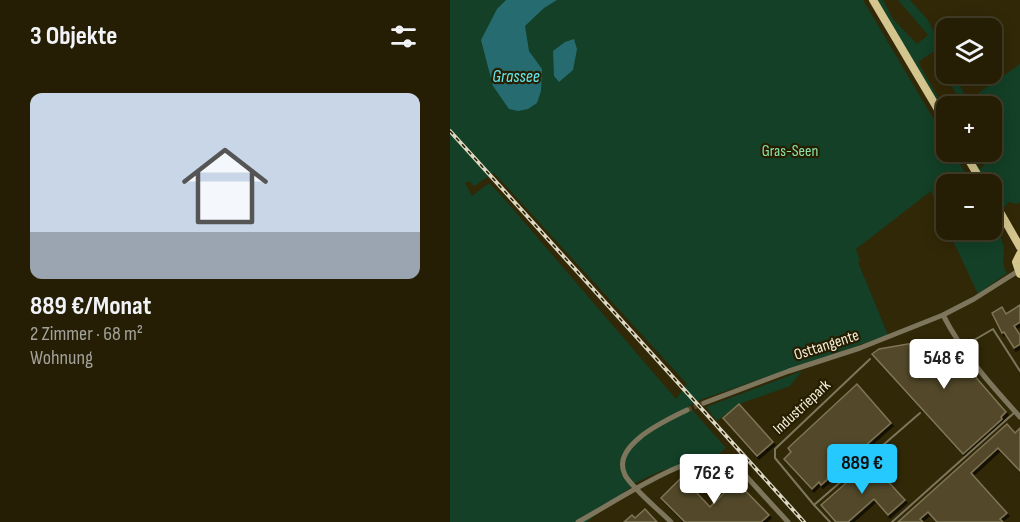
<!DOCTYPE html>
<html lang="de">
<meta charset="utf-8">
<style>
:root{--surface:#251e05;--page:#312b13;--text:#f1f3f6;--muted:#a3a29a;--line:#423c27;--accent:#25c9fe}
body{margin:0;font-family:"Sofia Sans Condensed",sans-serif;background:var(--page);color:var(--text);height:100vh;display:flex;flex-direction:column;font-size:22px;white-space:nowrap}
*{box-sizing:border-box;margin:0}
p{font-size:20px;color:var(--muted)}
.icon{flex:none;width:33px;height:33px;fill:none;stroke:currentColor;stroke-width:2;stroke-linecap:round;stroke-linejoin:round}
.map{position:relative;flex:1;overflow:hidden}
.details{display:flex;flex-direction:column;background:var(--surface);width:450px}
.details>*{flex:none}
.controls{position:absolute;left:486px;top:18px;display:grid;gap:12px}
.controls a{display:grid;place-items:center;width:66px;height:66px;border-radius:12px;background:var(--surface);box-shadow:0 3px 15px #0003,0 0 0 2px var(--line);font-size:30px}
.price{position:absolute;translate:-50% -51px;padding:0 14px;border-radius:6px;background:#fff;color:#222;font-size:20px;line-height:39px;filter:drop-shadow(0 2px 3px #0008)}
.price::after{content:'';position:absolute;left:50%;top:36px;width:18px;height:14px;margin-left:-9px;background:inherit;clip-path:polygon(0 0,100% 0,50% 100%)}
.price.current{background:var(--accent);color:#111}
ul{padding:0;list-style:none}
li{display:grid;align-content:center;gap:12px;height:318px;padding:0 30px}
li span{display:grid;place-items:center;height:186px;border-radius:12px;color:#555}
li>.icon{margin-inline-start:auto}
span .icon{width:108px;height:108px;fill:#fffc;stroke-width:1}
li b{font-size:26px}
h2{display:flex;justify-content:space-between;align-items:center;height:72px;padding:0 30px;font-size:26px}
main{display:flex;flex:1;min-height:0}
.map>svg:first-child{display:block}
.green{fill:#134027;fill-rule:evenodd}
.water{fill:#256b6f}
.building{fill:#53492a;stroke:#7f7554;stroke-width:1.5;filter:url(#shadow)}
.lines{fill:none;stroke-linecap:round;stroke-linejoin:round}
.street-tunnel{stroke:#4e4627;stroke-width:5;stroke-dasharray:5 2.5;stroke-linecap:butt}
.lane{stroke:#7d765c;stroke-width:2}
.street{stroke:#7d765c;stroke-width:5}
.primary{stroke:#d4c48e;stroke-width:8}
.rail-casing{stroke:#dcd7c2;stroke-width:4}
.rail{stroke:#271e00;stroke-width:1.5;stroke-dasharray:4.5;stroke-linecap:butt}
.labels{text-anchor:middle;stroke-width:4.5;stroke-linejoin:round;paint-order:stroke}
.park-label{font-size:16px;fill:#8ae2aa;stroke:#271e00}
.street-label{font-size:16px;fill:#f4efdc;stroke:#271e00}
.water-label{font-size:18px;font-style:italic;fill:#63e8f0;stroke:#271e00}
</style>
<main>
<section class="details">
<h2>3 Objekte<svg class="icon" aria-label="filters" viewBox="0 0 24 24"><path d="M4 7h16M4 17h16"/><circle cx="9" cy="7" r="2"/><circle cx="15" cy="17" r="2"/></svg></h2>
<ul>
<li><span style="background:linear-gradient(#c9d6e8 75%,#9aa5b1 0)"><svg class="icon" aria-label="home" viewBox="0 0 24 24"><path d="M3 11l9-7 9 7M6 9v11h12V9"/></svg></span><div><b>889 €/Monat</b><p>2 Zimmer · 68 m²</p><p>Wohnung</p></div></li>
</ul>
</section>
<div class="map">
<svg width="570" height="522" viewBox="0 0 570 522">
<defs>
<filter id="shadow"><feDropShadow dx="2" dy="3" stdDeviation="0" flood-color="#0009"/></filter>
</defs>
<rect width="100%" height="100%" fill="#312807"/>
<g class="green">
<path d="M0,0H413L496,140V152H503L522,184H496V225L481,191L406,249L410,260L408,262L438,335L250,400L239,406L276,448L269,454L211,471L187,482L137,522H0ZM44,173L237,384L226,399L50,194L39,183L22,196L15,183L19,181L24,186Z"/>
<path d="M423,0H433L443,19L467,44L478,35L448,0H460L478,20L496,58V74H504L517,99L512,104L483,52L468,62L496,111V123Z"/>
<path d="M570,64V202L567,204L559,202L550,212L542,198V184H533L514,152H519L530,169L534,166L531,152H542V106L521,105L530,92Z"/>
<path d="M542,220C545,228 551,236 553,244C556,255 550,263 557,273L528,294L498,230H542Z"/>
<path d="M352,371L340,386L289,404L267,421L256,407Z"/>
</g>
<g class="water">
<path d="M56,0H107L94,8L75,26L79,51L92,69L91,91L87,103L78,109L68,111L59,109L43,86L31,40L47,9Z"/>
<path d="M124,39L127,49L123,70L109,82L104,76L103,51L115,42Z"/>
</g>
<g class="building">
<path d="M570,305V322L564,326L570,335V344L564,348L554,332L552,333L542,313L552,307L556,314Z"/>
<path d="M481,340L489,350L496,343L556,412L551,417L552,419L513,454L422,354L429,349Z"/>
<path d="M407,384L441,423L371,485L369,482L362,489L334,459L341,452L338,448Z"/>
<path d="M289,404L323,442L307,456L273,418Z"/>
<path d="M557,424L565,433L570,428V471L548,448L521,473L557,513L550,519L553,522H487L478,512L470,519L473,522H448Z"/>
<path d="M420,462L455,500L438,515L424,499L398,522H386L371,505Z"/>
<path d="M232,477L260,507L286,481L319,515L311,522H235L211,498Z"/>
<path d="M195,509L207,522H174L182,515L185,518Z"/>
</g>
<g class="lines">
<path class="street-tunnel" d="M237,410L254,403"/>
<g class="lane">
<path d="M514,346L543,329L570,371"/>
<path d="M364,505L325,458V449L420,359"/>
<path d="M380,522L364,505L470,413"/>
<path d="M442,522L565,412"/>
</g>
<g class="street">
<path d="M493,315C513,354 541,385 570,417"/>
<path d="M254,403L339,371L410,348L493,315L524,299L568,271"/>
<path d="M128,522C163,503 227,459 266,457C272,457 277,459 283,462L338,522"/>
<path d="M221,522C209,510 182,488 175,475C160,445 217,420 237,410"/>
</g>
<g class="primary">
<path d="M423,0L496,123"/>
<path d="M514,152L533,184"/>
<path d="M542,198L570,247"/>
<path d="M570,254L566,262L570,274"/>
</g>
<g class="rail-casing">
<path id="rail" d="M0,131L354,522"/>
</g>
<use href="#rail" class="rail"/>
</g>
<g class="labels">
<g class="park-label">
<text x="340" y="156">Gras-Seen</text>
</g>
<g class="street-label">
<text transform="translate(376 344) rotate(-18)" y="6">Osttangente</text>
<text transform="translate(351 406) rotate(-43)" y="6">Industriepark</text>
</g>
<g class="water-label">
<text x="66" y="82">Grassee</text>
</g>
</g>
</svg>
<div class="controls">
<a><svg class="icon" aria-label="layers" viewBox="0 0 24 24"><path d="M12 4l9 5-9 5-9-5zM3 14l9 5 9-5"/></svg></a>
<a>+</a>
<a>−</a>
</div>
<b class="price" style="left:494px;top:390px">548 €</b>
<b class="price current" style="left:412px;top:495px">889 €</b>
<b class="price" style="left:264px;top:505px">762 €</b>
</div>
</main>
